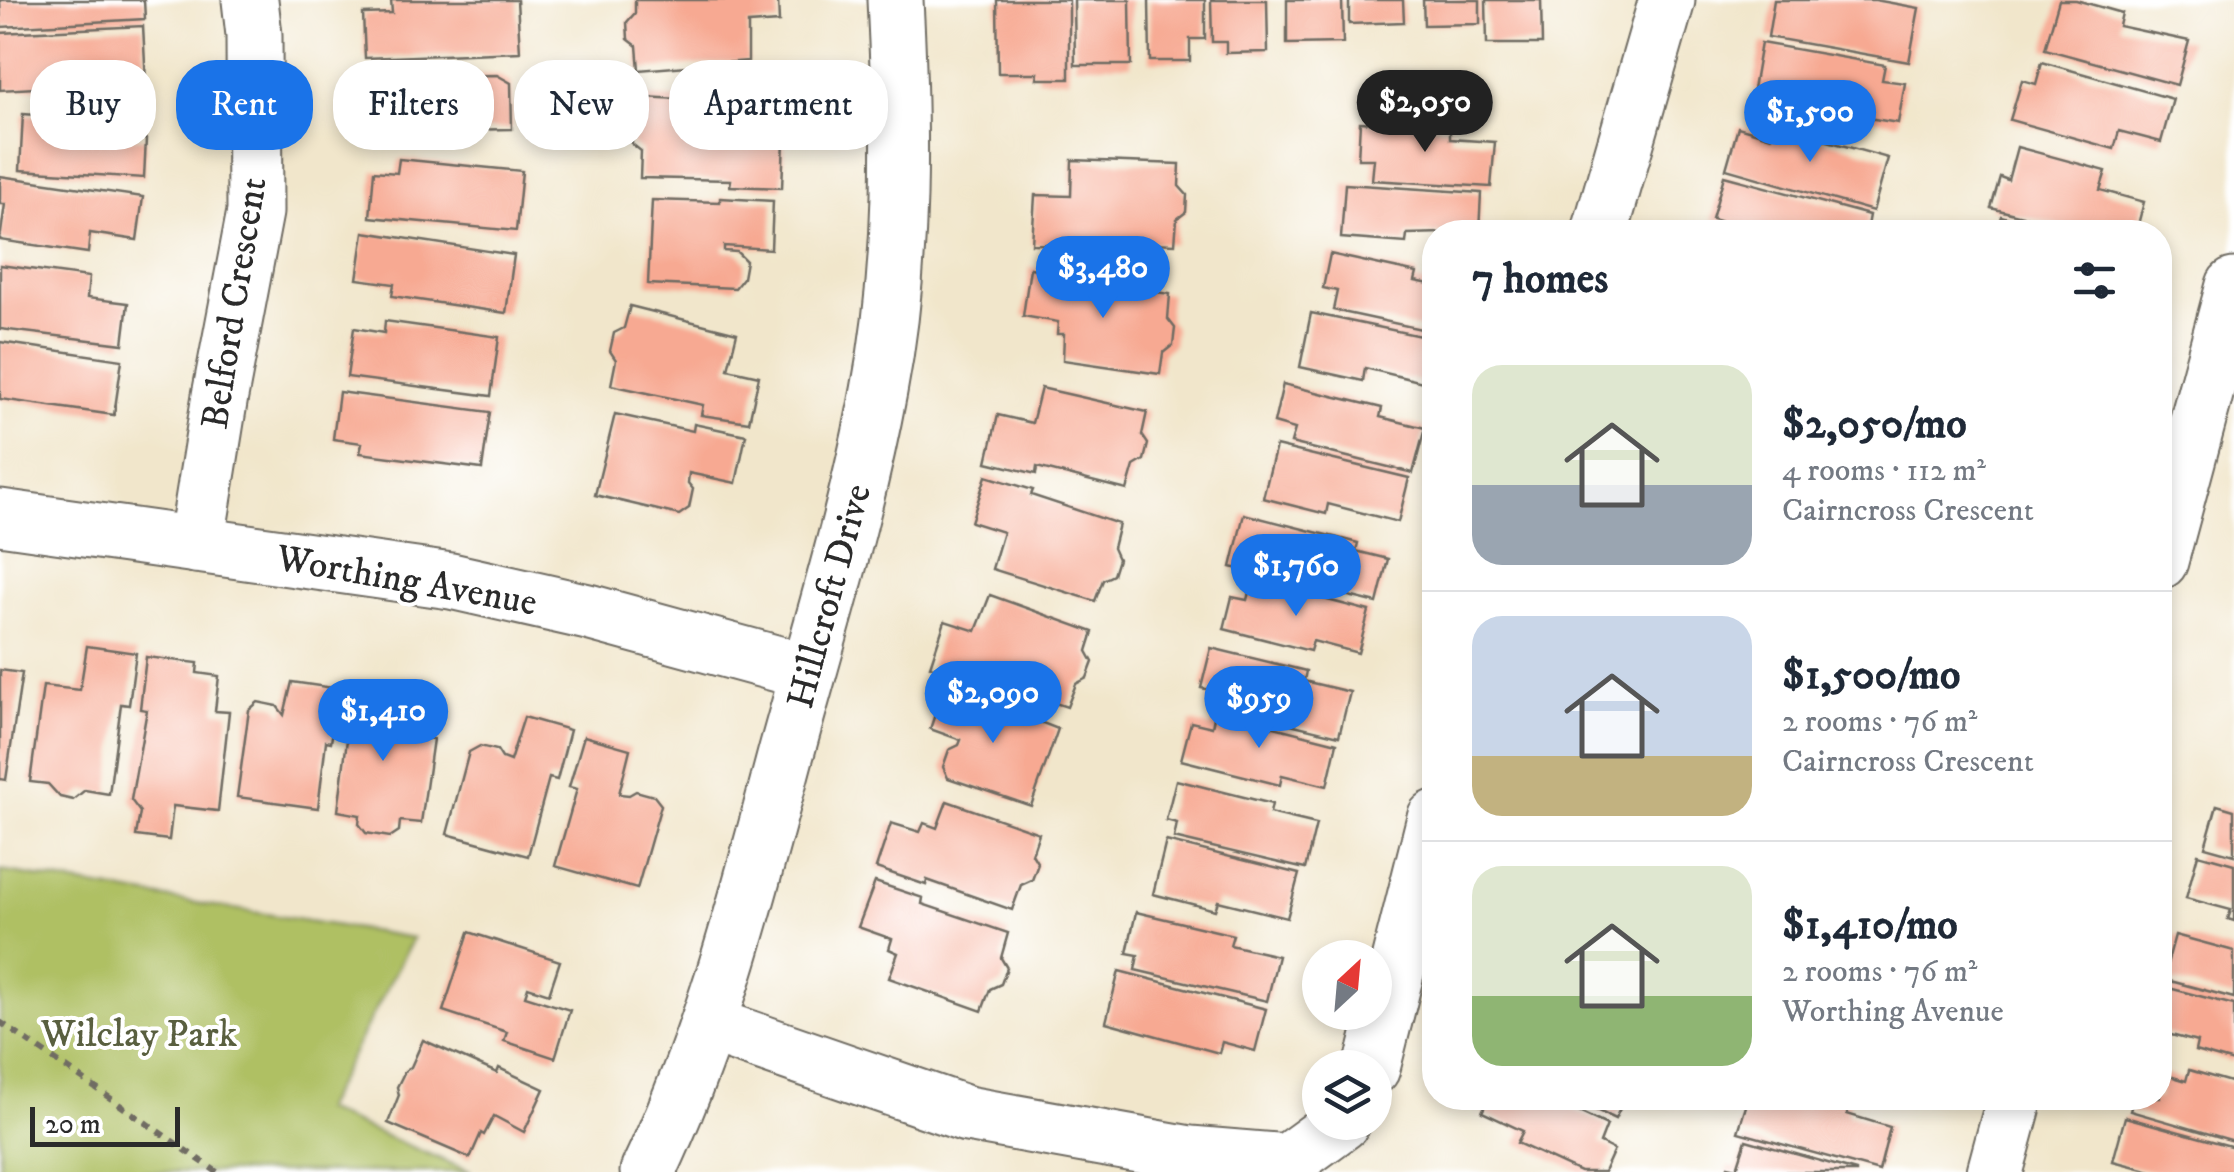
<!DOCTYPE html>
<meta charset="utf-8">
<style>
:root{--surface:#fff;--page:#f2f2f3;--text:#1f2937;--muted:#747a83;--line:#e0e1e3;--accent:#1a73e8}
body{margin:0;font-family:"IM FELL DW Pica",serif;background:var(--page);color:var(--text);height:100vh;display:flex;flex-direction:column;font-size:38px;white-space:nowrap}
*{box-sizing:border-box;margin:0}
p{font-size:32px;color:var(--muted)}
.icon{flex:none;width:55px;height:55px;fill:none;stroke:currentColor;stroke-width:2;stroke-linecap:round;stroke-linejoin:round}
.map{position:relative;flex:1;overflow:hidden}
.details{position:absolute;left:1422px;top:220px;width:750px;height:890px;display:flex;flex-direction:column;background:var(--surface);border-radius:40px;box-shadow:0 5px 15px #0003}
.details>*{flex:none}
.top-card{position:absolute;left:30px;top:60px;width:950px;height:90px;display:flex;gap:20px}
.needle{width:65px;rotate:26deg}
.buttons{position:absolute;left:1302px;top:940px;display:grid;gap:20px}
.buttons a{display:grid;place-items:center;width:90px;height:90px;border-radius:50%;background:var(--surface);box-shadow:0 5px 15px #0003;font-size:50px}
.scale{position:absolute;left:30px;bottom:25px;width:150px;box-sizing:border-box;padding-left:10px;border:5px solid #2b2b2b;border-top:0;font-size:28px;line-height:35px;white-space:nowrap;color:#2b2b2b;-webkit-text-stroke:8px #fff;paint-order:stroke}
.price{position:absolute;translate:-50% -85px;padding:0 22px;border-radius:35px;background:var(--accent);color:#fff;font-size:32px;line-height:65px;filter:drop-shadow(0 2px 5px #0008)}
.price::after{content:'';position:absolute;left:50%;top:60px;width:30px;height:22px;margin-left:-15px;background:inherit;clip-path:polygon(0 0,100% 0,50% 100%)}
.price.on{background:#222;color:#fff}
ul{padding:0;list-style:none}
li{display:flex;align-items:center;gap:30px;height:250px;padding:0 50px}
li+li{border-top:2px solid var(--line)}
li span{display:grid;place-items:center;flex:none;width:280px;height:200px;border-radius:30px;color:#555}
li>.icon{margin-inline-start:auto}
span .icon{width:120px;height:120px;fill:#fffc;stroke-width:1}
li b{font-size:42px}
h2{display:flex;justify-content:space-between;align-items:center;height:120px;padding:0 50px;font-size:42px}
.chip{padding:0 35px;border-radius:40px;background:var(--surface);box-shadow:0 5px 15px #0003;font-size:35px;line-height:90px}
.chip.on{background:var(--accent);color:#fff}
.map>svg:first-child{display:block}
.green{fill:#afc063;stroke:#6d7647;stroke-width:2.5}
.building{fill:#f7a992}
.lines{fill:none;stroke-linecap:round;stroke-linejoin:round}
.street-casing{stroke:#706c63;stroke-width:59}
.secondary-casing{stroke:#706c63;stroke-width:59}
.path{stroke:#706c63;stroke-width:6;stroke-dasharray:8 8;stroke-linecap:butt}
.street{stroke:#fff;stroke-width:55}
.secondary{stroke:#fff;stroke-width:55}
.labels{text-anchor:middle;stroke-width:8;stroke-linejoin:round;paint-order:stroke}
.street-label{font-size:38px;fill:#2b2b2b;stroke:#fff}
.park-label{font-size:38px;fill:#595f3f;stroke:#fff}
</style>
<div class="map">
<svg width="2234" height="1172" viewBox="0 0 2234 1172">
<rect width="100%" height="100%" fill="#fff"/>
<filter id="ink" filterUnits="userSpaceOnUse"><feTurbulence type="fractalNoise" baseFrequency=".01" numOctaves="2"/><feDisplacementMap in="SourceGraphic" scale="20" xChannelSelector="R" yChannelSelector="G"/><feConvolveMatrix kernelMatrix="1 2 1 2 8 2 1 2 1" color-interpolation-filters="sRGB"/></filter>
<filter id="wash" filterUnits="userSpaceOnUse"><feTurbulence type="fractalNoise" baseFrequency=".0048" numOctaves="4" result="noise"/><feDisplacementMap in="SourceGraphic" scale="40" xChannelSelector="R" yChannelSelector="G"/><feGaussianBlur stdDeviation="2.25" result="paint"/><feColorMatrix in="noise" values="0 0 0 0 0 0 0 0 0 0 0 0 0 0 0 0 0 1.4 0 .05"/><feComposite in="paint" operator="in"/></filter>
<g filter="url(#wash)">
<rect width="100%" height="100%" fill="#f1e6cb"/>
<path class="green" d="M0,871L413,938L323,1110L471,1172H0Z"/>
<g id="blocks">
<g class="building">
<path d="M0,0H144L145,19L1,27Z"/>
<path d="M391,0H517L520,52L365,58L363,14L392,13Z"/>
<path d="M635,0H778L779,22L748,24V61L639,70L637,46L628,39L627,22L635,13Z"/>
<path d="M997,0H1069V79H1037L1038,73H998Z"/>
<path d="M1074,0H1130L1131,65H1075Z"/>
<path d="M1149,0H1205V39H1190V61H1150Z"/>
<path d="M1211,0H1267L1268,52L1226,53V42H1212Z"/>
<path d="M1287,0H1342L1343,43L1287,44Z"/>
<path d="M1349,0H1403L1404,22L1349,24Z"/>
<path d="M1423,0H1480V24L1424,25Z"/>
<path d="M1486,0H1541L1542,44H1487Z"/>
<path d="M1774,0H1875L1919,8L1909,62L1768,37Z"/>
<path d="M2059,0H2076L2122,13L2119,26L2189,41L2177,85L2045,49Z"/>
<path d="M143,26L146,82L0,90V33Z"/>
<path d="M1761,43L1885,65L1882,80L1905,83L1898,123L1797,106L1799,96L1753,89Z"/>
<path d="M2042,62L2173,99L2161,142L2119,131L2114,149L2010,120L2022,80L2036,84Z"/>
<path d="M497,75L511,83L512,129L416,131L415,123L372,124L371,77Z"/>
<path d="M643,97L753,103L752,139L784,140L782,188L730,186L731,180L640,178L641,151L632,144V126L642,118Z"/>
<path d="M23,114L88,119L87,136L146,139L144,178L20,170Z"/>
<path d="M1360,122L1450,128V139L1495,142L1491,187L1372,180L1374,159H1358Z"/>
<path d="M1774,126L1888,158L1873,211L1726,169L1738,127L1771,137Z"/>
<path d="M2017,147L2106,171L2100,190L2144,202L2136,232H2085L1991,208L2000,177L2008,180Z"/>
<path d="M399,159L522,171L516,231L370,217L374,171L397,173Z"/>
<path d="M1072,160L1180,164L1179,186L1187,195L1186,212L1177,219L1175,244L1084,240L1085,245L1032,244L1035,195L1071,196Z"/>
<path d="M0,176L143,197L137,240L90,233L88,253L0,240L5,204H0Z"/>
<path d="M1724,176L1869,215L1866,232H1745L1746,229L1712,219Z"/>
<path d="M1345,184L1481,193L1479,232L1407,234L1406,243L1341,238Z"/>
<path d="M720,198L773,201L771,249L724,246V251L737,252L746,261L743,278L735,288L648,284L652,200L720,202Z"/>
<path d="M2001,216L2056,231V232H1996Z"/>
<path d="M364,232L514,255L506,313L392,296L394,284L357,279Z"/>
<path d="M1330,254L1417,273L1415,281L1435,285V332L1333,310L1337,291L1323,288Z"/>
<path d="M0,265L89,277L87,298L128,303L123,344L0,329Z"/>
<path d="M1030,268L1079,276L1078,281L1170,294L1168,319L1175,328L1173,345L1163,353L1160,374L1063,360L1064,334H1057L1058,322L1023,316Z"/>
<path d="M630,306L737,333L728,369L759,376L749,422L701,415L703,405L611,385L616,360L610,351L614,333L624,328Z"/>
<path d="M1311,313L1435,339V385L1365,368L1363,381L1300,367Z"/>
<path d="M385,321L499,337L491,396L347,377L354,328L384,333Z"/>
<path d="M0,342L122,360L114,415L0,399Z"/>
<path d="M1283,384L1382,408L1380,417L1425,428L1413,473L1291,443L1295,429L1274,423Z"/>
<path d="M1041,388L1147,412L1142,435L1148,444L1144,460L1134,466L1127,490L1037,467L1036,474L987,462L998,415L1032,423Z"/>
<path d="M339,392L490,412L482,469L360,453L362,443L333,439Z"/>
<path d="M615,414L693,431L694,424L746,435L736,483L689,473L688,483L693,489L689,508L679,515L595,495Z"/>
<path d="M1276,446L1409,478L1398,522L1328,504L1326,514L1263,498Z"/>
<path d="M986,476L1033,490L1031,495L1119,524L1113,548L1118,559L1113,575L1103,580L1095,601L992,569L1003,532L971,522Z"/>
<path d="M1244,514L1358,543L1356,551L1388,559L1377,603L1231,567Z"/>
<path d="M1252,580L1369,611L1358,653L1313,641L1310,651L1224,629L1232,597L1247,600Z"/>
<path d="M990,595L1093,632L1087,651L1093,662L1087,678L1076,684L1067,707L981,678L978,683L930,666L945,621L976,631Z"/>
<path d="M87,646L136,653L129,705L121,704L109,794L85,790L73,800L60,797L48,784L30,782L43,686L80,690Z"/>
<path d="M1211,648L1306,671L1304,681L1350,692L1339,736L1208,704L1211,690L1201,688Z"/>
<path d="M146,657L198,663L197,673L219,676L215,711L229,712L218,811L173,806L169,840L136,836L140,812L131,800L147,710L140,709Z"/>
<path d="M0,670L22,673L6,780L0,779Z"/>
<path d="M292,682L340,689L331,742L326,741L318,808L237,797L249,710L258,702L277,706L284,715Z"/>
<path d="M354,684L402,691L399,723L407,724L408,736L433,739L421,823L400,821L399,831L390,837L366,833L359,824L360,815L338,811Z"/>
<path d="M945,685L1058,729L1031,806L948,778L943,767L949,750L959,745L961,740L930,729Z"/>
<path d="M1215,712L1337,743L1327,786L1282,775L1280,785L1181,760L1191,722L1212,727Z"/>
<path d="M524,717L570,730L557,780L549,778L528,856L447,834L469,752L480,746L497,750L502,758L510,761Z"/>
<path d="M584,736L630,749L619,794L629,795L636,791L654,796L661,805L637,889L555,866L577,789L569,787Z"/>
<path d="M1176,780L1272,804L1270,813L1316,824L1305,869L1174,838L1177,823L1166,820Z"/>
<path d="M947,801L1039,833L1032,854L1038,864L1032,880L1021,885L1012,910L927,880L926,885L876,868L891,823L920,832L924,823L937,828Z"/>
<path d="M2217,805L2234,810V855L2205,847Z"/>
<path d="M1166,841L1299,874L1287,918L1218,901L1215,910L1153,894Z"/>
<path d="M2198,854L2234,864V921L2228,919L2231,910L2186,898Z"/>
<path d="M875,882L923,898L922,904L1008,933L1001,958L1007,968L1001,984L990,989L982,1011L889,978L898,953L889,949L892,939L858,927Z"/>
<path d="M1136,912L1233,935L1230,945L1278,956L1267,1001L1135,970L1138,955L1127,953Z"/>
<path d="M469,932L560,961L549,994L528,987L525,996L570,1010L555,1058L504,1041L507,1032L443,1011Z"/>
<path d="M2175,935L2234,951V998L2163,979Z"/>
<path d="M1119,971L1266,1009L1255,1051L1222,1042L1219,1053L1106,1022Z"/>
<path d="M2165,987L2234,1005V1062L2195,1051L2197,1042L2160,1032V1005Z"/>
<path d="M423,1040L497,1073L499,1068L544,1089L524,1132L494,1116L484,1135L481,1133L470,1158L388,1123L399,1095L397,1087L405,1071L411,1067Z"/>
<path d="M2189,1070L2234,1083V1141L2130,1111L2134,1098H2160V1073L2186,1081Z"/>
<path d="M1489,1098H1549L1607,1125L1600,1143L1614,1150L1604,1172H1580L1517,1143L1523,1131L1482,1112Z"/>
<path d="M1571,1098H1625L1615,1119Z"/>
<path d="M1756,1098H1851L1847,1114L1890,1127L1879,1171L1738,1132L1747,1103L1754,1105Z"/>
<path d="M2125,1117L2234,1147V1172H2155L2113,1161Z"/>
<path d="M1746,1140L1856,1171V1172H1726L1728,1166L1737,1168Z"/>
</g>
</g>
</g>
<g filter="url(#ink)">
<use href="#blocks" fill-opacity="0" stroke="#706c63" stroke-width="2.5"/>
<g class="lines">
<g class="street-casing">
<g id="street">
<path d="M1600,232L1667,0"/>
<path d="M196,545L220,396L255,212L254,35L250,0"/>
<path d="M2160,561L2234,286"/>
<path d="M710,1025L967,1114L1190,1154L1287,1162L1342,1122"/>
<path d="M1372,1068L1435,818"/>
<path d="M1995,1172L2015,1098"/>
</g>
</g>
<g class="secondary-casing">
<g id="secondary">
<path d="M0,517L451,581L588,612L808,672"/>
<path d="M648,1172C712,1037 747,900 785,757C818,636 856,515 879,391C904,262 902,131 895,0"/>
</g>
</g>
<path class="path" d="M0,1022L217,1172"/>
<use href="#street" class="street"/>
<use href="#secondary" class="secondary"/>
</g>
</g>
<g class="labels">
<g class="street-label">
<text transform="translate(233 303) rotate(-81)" y="13">Belford Crescent</text>
<text transform="translate(407 579) rotate(10)" y="13">Worthing Avenue</text>
<text transform="translate(828 596) rotate(-75)" y="13">Hillcroft Drive</text>
</g>
<g class="park-label">
<text x="139" y="1046">Wilclay Park</text>
</g>
</g>
</svg>
<div class="buttons">
<a><svg class="needle" viewBox="-14 -14 28 28"><path d="M0-13l5 13h-10z" fill="#e53935"/><path d="M0 13l5-13h-10z" fill="#747a83"/></svg></a>
<a><svg class="icon" aria-label="layers" viewBox="0 0 24 24"><path d="M12 4l9 5-9 5-9-5zM3 14l9 5 9-5"/></svg></a>
</div>
<div class="scale">20 m</div>
<b class="price on" style="left:1425px;top:155px">$2,050</b>
<b class="price" style="left:1810px;top:165px">$1,500</b>
<b class="price" style="left:1103px;top:321px">$3,480</b>
<b class="price" style="left:1296px;top:619px">$1,760</b>
<b class="price" style="left:993px;top:746px">$2,090</b>
<b class="price" style="left:1259px;top:751px">$959</b>
<b class="price" style="left:383px;top:764px">$1,410</b>
<div class="top-card">
<a class="chip">Buy</a>
<a class="chip on">Rent</a>
<a class="chip">Filters</a>
<a class="chip">New</a>
<a class="chip">Apartment</a>
</div>
<section class="details">
<h2>7 homes<svg class="icon" aria-label="filters" viewBox="0 0 24 24"><path d="M4 7h16M4 17h16"/><circle cx="9" cy="7" r="2"/><circle cx="15" cy="17" r="2"/></svg></h2>
<ul>
<li><span style="background:linear-gradient(#dfe7d0 60%,#9aa5b1 0)"><svg class="icon" aria-label="home" viewBox="0 0 24 24"><path d="M3 11l9-7 9 7M6 9v11h12V9"/></svg></span><div><b>$2,050/mo</b><p>4 rooms · 112 m²</p><p>Cairncross Crescent</p></div></li>
<li><span style="background:linear-gradient(#c9d6e8 70%,#c2b280 0)"><svg class="icon" aria-label="home" viewBox="0 0 24 24"><path d="M3 11l9-7 9 7M6 9v11h12V9"/></svg></span><div><b>$1,500/mo</b><p>2 rooms · 76 m²</p><p>Cairncross Crescent</p></div></li>
<li><span style="background:linear-gradient(#dfe7d0 65%,#8fb573 0)"><svg class="icon" aria-label="home" viewBox="0 0 24 24"><path d="M3 11l9-7 9 7M6 9v11h12V9"/></svg></span><div><b>$1,410/mo</b><p>2 rooms · 76 m²</p><p>Worthing Avenue</p></div></li>
</ul>
</section>
</div>
